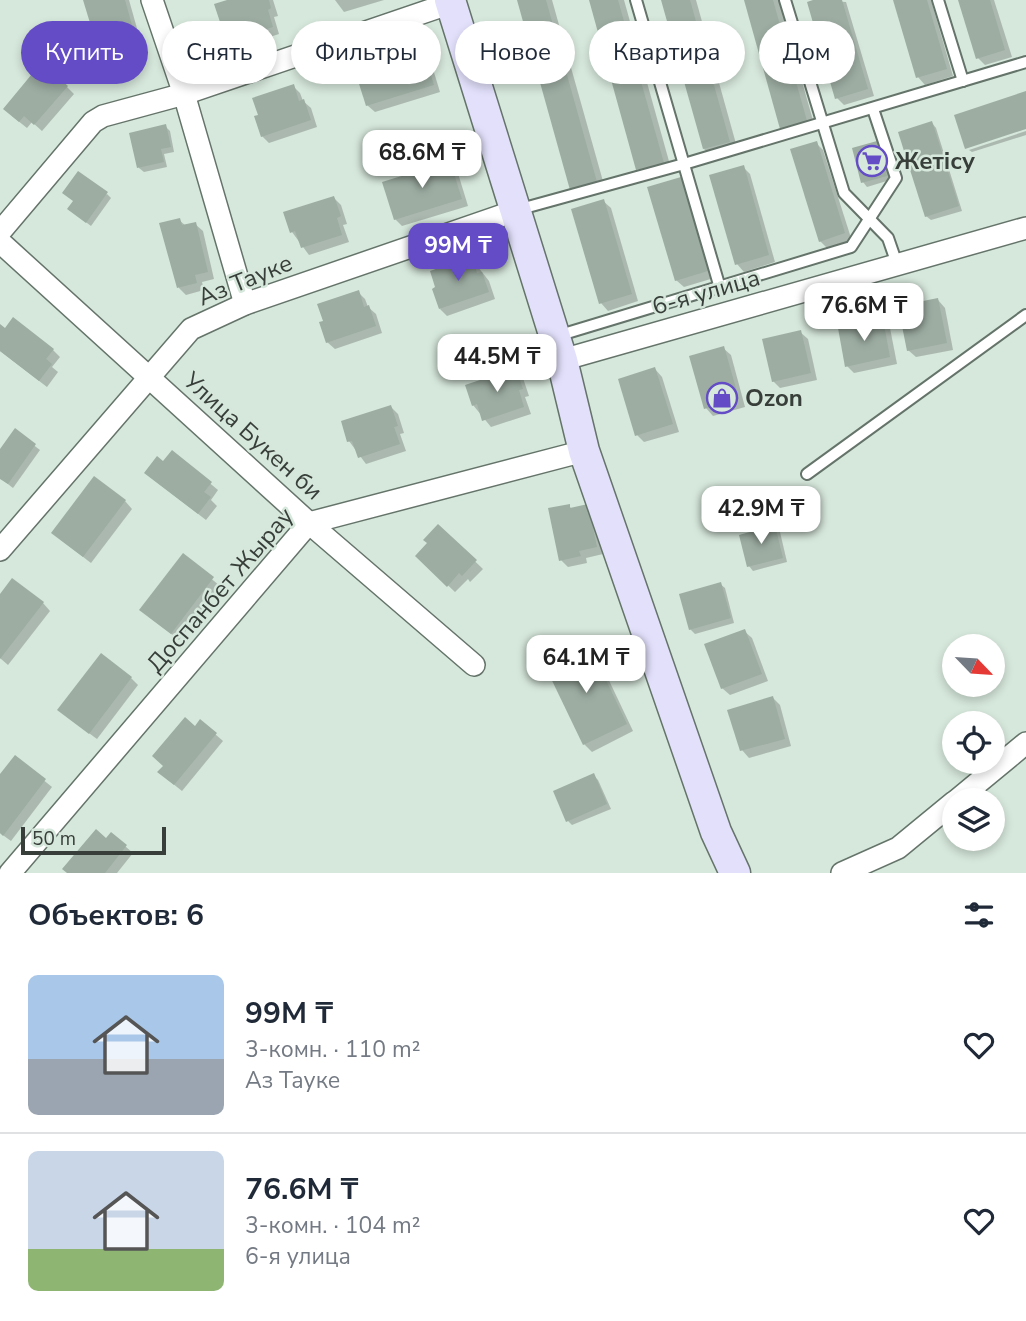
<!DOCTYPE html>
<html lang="ru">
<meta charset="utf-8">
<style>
:root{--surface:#fff;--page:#f2f2f3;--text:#1f2937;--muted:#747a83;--line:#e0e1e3;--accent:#634cc5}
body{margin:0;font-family:"Nunito Sans",sans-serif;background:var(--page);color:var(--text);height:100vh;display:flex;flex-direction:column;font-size:26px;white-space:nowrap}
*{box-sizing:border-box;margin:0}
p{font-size:23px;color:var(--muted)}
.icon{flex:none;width:38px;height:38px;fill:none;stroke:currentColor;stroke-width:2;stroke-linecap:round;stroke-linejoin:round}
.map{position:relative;height:873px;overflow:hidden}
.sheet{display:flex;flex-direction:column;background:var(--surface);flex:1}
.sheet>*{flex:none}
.banner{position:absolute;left:21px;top:21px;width:985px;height:63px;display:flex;gap:14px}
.needle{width:46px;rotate:115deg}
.controls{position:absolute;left:942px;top:634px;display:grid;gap:14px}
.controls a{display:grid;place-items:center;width:63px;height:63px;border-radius:50%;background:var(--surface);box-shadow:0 4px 10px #0003;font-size:35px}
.scale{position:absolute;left:21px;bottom:18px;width:145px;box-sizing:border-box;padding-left:7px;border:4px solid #383f3a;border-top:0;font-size:19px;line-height:24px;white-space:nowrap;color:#383f3a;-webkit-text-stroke:5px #d6e7db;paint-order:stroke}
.price{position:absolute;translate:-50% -60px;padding:0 16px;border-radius:14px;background:#fff;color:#222;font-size:23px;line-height:46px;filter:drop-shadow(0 2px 4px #0008)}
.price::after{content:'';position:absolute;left:50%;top:42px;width:21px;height:16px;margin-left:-10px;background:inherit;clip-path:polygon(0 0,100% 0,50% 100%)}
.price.current{background:var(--accent);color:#fff}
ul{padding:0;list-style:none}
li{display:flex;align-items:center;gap:21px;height:175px;padding:0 28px}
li+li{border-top:2px solid var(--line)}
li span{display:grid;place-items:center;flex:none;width:196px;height:140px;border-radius:10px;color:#555}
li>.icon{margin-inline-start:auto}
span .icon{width:84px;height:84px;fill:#fffc;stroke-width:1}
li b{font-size:30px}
h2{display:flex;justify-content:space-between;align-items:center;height:84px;padding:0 28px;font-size:30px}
.pill{padding:0 24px;border-radius:32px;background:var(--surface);box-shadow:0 4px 10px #0003;font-size:24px;line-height:63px}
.pill.current{background:var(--accent);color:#fff}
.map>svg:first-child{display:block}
.shadow{fill:#0003}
.building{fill:#9dada2}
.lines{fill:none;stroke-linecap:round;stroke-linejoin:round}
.lane-casing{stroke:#65746a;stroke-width:14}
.street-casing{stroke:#65746a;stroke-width:24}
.secondary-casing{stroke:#65746a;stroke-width:33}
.lane{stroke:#fff;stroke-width:10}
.street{stroke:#fff;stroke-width:21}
.secondary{stroke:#e2e0fb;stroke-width:30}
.labels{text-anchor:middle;stroke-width:5;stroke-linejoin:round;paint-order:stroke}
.poi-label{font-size:24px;font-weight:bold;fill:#383f3a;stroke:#d6e7db;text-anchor:start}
.street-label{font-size:24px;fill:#383f3a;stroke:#d6e7db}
</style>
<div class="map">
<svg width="1026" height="873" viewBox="0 0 1026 873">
<rect width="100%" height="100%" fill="#d6e7db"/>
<g class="shadow">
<path d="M85,0H129L138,32L103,43L95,35Z"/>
<path d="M232,0H273L278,16L274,17L279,34L240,47L222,24Z"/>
<path d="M335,0H384L344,12Z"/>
<path d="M519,0H552L606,192L581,199L572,189Z"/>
<path d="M591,0H624L672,172L648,179L638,169Z"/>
<path d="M663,0H696L738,151L714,158L704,149Z"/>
<path d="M746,0H779L816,131L792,138L782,128Z"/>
<path d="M820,0L846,2L874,96L844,105L837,98Z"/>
<path d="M895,0H931L953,76L925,85L918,77Z"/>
<path d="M960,0H994L1012,57L985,65L978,58Z"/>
<path d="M422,49L429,56L440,92L375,112L367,105Z"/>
<path d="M47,59L68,78L64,84L74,94L42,131L32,122L27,128L12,116Z"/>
<path d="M293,86L300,93L303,101L311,108L317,127L269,143L262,136Z"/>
<path d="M932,123L936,128L962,211L931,220L926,216Z"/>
<path d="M165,126L170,131L174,152L164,154L167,167L144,172L139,168L131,134Z"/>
<path d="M1026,131V135L972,152L969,150Z"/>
<path d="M816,143L823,150L852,241L827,248L820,241Z"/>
<path d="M877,143L882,147L890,180L867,187L863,182Z"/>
<path d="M449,163L457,170L468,206L402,226L395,219Z"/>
<path d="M743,167L750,174L775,262L744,272L737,264Z"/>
<path d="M680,179L688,187L714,278L684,287L676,280Z"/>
<path d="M107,194L111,198L91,226L74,213Z"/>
<path d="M334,198L341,205L347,224L343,225L349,242L309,255L292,232Z"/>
<path d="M603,201L611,208L638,301L608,311L601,303Z"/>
<path d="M179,220L186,226L195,224L203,231L214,279L202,282L204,290L186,295L179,288Z"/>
<path d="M471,258L489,281L495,299L447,316L440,309Z"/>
<path d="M358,292L365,299L368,307L376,314L382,333L335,349L327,342Z"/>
<path d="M938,300L945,308L953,350L916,357L908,350Z"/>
<path d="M882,321L890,328L897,364L854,373L847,366Z"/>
<path d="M0,327L53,350L60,357L52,367L58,372L47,387L0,351Z"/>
<path d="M800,332L808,339L817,380L780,388L773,381Z"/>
<path d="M723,348L731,355L745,407L713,416L706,408Z"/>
<path d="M655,369L662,377L679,432L644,442L637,435Z"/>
<path d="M516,370L523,378L529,396L525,397L531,414L491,427L473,405Z"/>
<path d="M391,407L398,414L404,433L400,434L406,451L366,464L349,441Z"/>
<path d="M15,431L40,450L13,488L0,478V452Z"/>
<path d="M172,452L218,490L211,500L217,506L206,520L154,480Z"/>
<path d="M125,501L132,509L91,563L61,540Z"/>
<path d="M569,506L572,509L595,513L603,554L586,558L587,563L568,567L561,560Z"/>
<path d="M438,526L483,569L470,582L468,579L455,592L417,556L429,543Z"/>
<path d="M775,527L780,532L787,562L753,571L749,566Z"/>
<path d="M183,555L220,586L179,640L149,617Z"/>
<path d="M720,584L725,588L734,623L695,634L690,629Z"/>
<path d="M0,597L43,603L50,611L8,665L0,658Z"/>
<path d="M744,631L752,638L768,681L730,695L722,688Z"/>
<path d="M588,646L596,653L633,731L592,752L584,744Z"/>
<path d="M131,678L138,685L97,739L67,717Z"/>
<path d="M773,698L780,705L791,746L749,758L742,750Z"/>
<path d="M195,728L215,734L223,741L182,791L167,779Z"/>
<path d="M15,757L52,787L11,841L0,833V777Z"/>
<path d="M594,776L598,780L611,809L572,825L568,821Z"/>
<path d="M111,834L133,853L117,873H69L65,869L106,840Z"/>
</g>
<g class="building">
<path d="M83,0H125L132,25L94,36Z"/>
<path d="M227,0H269L271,8L268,10L273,27L231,40L225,23L221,25L214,4Z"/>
<path d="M517,0H546L597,182L570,190Z"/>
<path d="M589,0H618L664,163L636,170Z"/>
<path d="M661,0H690L730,142L703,149Z"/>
<path d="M744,0H773L807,121L780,129Z"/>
<path d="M813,0H842L868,89L835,99L807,2Z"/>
<path d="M893,0H927L947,69L916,78Z"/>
<path d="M958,0H990L1005,50L976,59Z"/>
<path d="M422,47L434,85L366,106L354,68Z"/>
<path d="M46,57L62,70L57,76L68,86L34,125L24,116L19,122L3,109Z"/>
<path d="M294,84L299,101L304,99L311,120L261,137L254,116L258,115L252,98Z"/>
<path d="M1026,91V129L965,149L954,115Z"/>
<path d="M932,121L959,206L925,217L898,132Z"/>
<path d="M166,124L171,147L161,149L164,162L137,168L129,133Z"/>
<path d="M817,141L845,233L819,242L790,149Z"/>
<path d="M877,141L887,176L861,183L852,148Z"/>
<path d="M450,161L462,199L394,220L382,182Z"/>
<path d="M744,165L769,255L735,265L709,175Z"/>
<path d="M78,171L108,192L86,223L67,209L73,201L62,193Z"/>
<path d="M681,177L708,271L675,281L647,187Z"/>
<path d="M334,196L341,216L337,218L342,235L301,248L295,231L290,233L283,212Z"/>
<path d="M604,199L632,294L599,304L571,209Z"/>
<path d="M180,218L182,225L196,222L208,272L195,275L197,283L177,288L159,223Z"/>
<path d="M472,256L477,273L482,272L489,292L439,309L432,289L435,287L430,271Z"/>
<path d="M359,290L364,307L369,305L376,326L326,343L319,322L323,321L317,304Z"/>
<path d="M938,298L947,343L907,351L898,306Z"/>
<path d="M13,317L54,349L46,359L52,364L39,381L0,351V324L5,328Z"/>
<path d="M883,319L890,357L845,367L838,328Z"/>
<path d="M801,330L811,373L772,382L762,339Z"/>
<path d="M724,346L739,399L704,409L689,356Z"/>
<path d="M655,367L673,424L635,436L618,379Z"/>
<path d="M516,368L523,389L519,390L524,407L482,421L477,404L472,406L465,385Z"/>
<path d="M391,405L398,426L394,427L400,444L358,458L352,441L347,442L341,421Z"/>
<path d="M15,428L36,444L8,484L0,479V449Z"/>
<path d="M172,450L212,482L204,492L211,497L198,514L144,473L157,456L163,461Z"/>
<path d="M94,476L126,500L83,557L51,533Z"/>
<path d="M570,504V508L588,504L597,547L579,551L581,556L559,561L548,508Z"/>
<path d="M438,524L477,560L462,576L459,573L447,587L415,556L427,543L423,540Z"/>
<path d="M775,525L783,558L747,567L739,535Z"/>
<path d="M183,553L214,577L171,634L139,610Z"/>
<path d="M12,578L44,602L0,659V594Z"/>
<path d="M721,582L731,618L689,630L679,594Z"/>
<path d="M745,629L762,674L721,689L704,644Z"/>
<path d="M589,644L627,724L583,745L545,666Z"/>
<path d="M101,653L132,677L89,734L57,710Z"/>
<path d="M773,696L785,739L740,751L727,710Z"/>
<path d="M185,717L195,726L200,719L217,733L174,785L157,772L163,766L152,756Z"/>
<path d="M15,755L46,779L3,836L0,833V774Z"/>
<path d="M594,773L607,804L566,822L553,791Z"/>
<path d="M96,829L106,838L111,832L127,845L105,873H67L62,869Z"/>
</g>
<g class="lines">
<g class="lane-casing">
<g id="lane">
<path d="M636,0L720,288"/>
<path d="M785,0L844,193L888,238L897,264"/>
<path d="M938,0L963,81"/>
<path d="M517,210L684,164L1026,62"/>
<path d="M557,336L851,247L896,178L873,109"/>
<path d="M807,474L1026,315"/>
</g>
</g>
<g class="street-casing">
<g id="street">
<path d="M152,0L184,94L245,304"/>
<path d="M0,232L93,122L103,116L184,94L451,3"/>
<path d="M0,242L309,523L474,665"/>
<path d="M562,360L1026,228"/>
<path d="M0,550L191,329L245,304L515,211"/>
<path d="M957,800L1026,743"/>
<path d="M10,873L309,523L584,451"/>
<path d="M842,873L898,848L954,802"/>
</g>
</g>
<g class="secondary-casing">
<path id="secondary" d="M450,0L562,360L584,451L716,832L735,873"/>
</g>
<use href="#lane" class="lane"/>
<use href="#street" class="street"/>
<use href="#secondary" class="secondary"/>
</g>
<defs>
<g id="supermarket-ring" transform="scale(1.575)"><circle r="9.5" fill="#d6e7db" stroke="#634cc5" stroke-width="1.5"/><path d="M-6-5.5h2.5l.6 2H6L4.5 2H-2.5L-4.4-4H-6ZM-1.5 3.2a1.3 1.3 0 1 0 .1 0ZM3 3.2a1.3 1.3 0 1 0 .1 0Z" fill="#634cc5"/></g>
<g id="shop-ring" transform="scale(1.575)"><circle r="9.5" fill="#d6e7db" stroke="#634cc5" stroke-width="1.5"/><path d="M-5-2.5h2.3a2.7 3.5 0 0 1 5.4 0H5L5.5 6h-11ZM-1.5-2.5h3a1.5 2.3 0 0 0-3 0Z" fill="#634cc5"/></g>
</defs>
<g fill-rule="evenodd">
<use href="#supermarket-ring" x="872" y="161"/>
<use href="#shop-ring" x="722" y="398"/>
</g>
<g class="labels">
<g class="poi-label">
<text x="895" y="169">Жетісу</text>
<text x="745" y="406">Ozon</text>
</g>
<g class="street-label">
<text transform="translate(245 280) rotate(-22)" y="8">Аз Тауке</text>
<text transform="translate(706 292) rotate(-16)" y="8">6-я улица</text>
<text transform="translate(253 436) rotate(42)" y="8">Улица Букен би</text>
<text transform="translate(220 590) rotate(-49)" y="8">Доспанбет Жырау</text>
</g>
</g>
</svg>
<div class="controls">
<a><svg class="needle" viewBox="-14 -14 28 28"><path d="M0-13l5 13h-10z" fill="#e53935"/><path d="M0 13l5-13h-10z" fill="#747a83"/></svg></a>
<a><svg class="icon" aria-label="locate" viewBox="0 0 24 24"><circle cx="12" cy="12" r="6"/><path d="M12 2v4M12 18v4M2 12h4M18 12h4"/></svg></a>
<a><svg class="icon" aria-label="layers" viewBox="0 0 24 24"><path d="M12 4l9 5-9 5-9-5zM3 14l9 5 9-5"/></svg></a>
</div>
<div class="scale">50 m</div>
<b class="price" style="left:422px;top:190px">68.6M ₸</b>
<b class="price current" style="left:458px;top:283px">99M ₸</b>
<b class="price" style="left:864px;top:343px">76.6M ₸</b>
<b class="price" style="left:497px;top:394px">44.5M ₸</b>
<b class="price" style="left:761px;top:546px">42.9M ₸</b>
<b class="price" style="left:586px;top:695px">64.1M ₸</b>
<div class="banner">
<a class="pill current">Купить</a>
<a class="pill">Снять</a>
<a class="pill">Фильтры</a>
<a class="pill">Новое</a>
<a class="pill">Квартира</a>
<a class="pill">Дом</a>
</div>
</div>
<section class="sheet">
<h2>Объектов: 6<svg class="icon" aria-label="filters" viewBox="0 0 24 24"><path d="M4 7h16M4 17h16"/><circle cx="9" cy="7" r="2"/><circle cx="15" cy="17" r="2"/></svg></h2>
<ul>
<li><span style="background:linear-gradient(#a9c7e8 60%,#9aa5b1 0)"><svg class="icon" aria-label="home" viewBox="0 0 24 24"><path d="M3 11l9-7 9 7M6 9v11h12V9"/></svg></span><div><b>99M ₸</b><p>3-комн. · 110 m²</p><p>Аз Тауке</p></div><svg class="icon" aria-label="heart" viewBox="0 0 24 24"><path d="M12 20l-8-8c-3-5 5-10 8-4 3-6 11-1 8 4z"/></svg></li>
<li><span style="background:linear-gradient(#c9d6e8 70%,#8fb573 0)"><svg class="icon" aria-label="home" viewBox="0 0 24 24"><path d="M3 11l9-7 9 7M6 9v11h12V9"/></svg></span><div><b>76.6M ₸</b><p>3-комн. · 104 m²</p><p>6-я улица</p></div><svg class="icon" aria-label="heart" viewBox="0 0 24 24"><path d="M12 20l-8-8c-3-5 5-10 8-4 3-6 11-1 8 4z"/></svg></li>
</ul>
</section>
